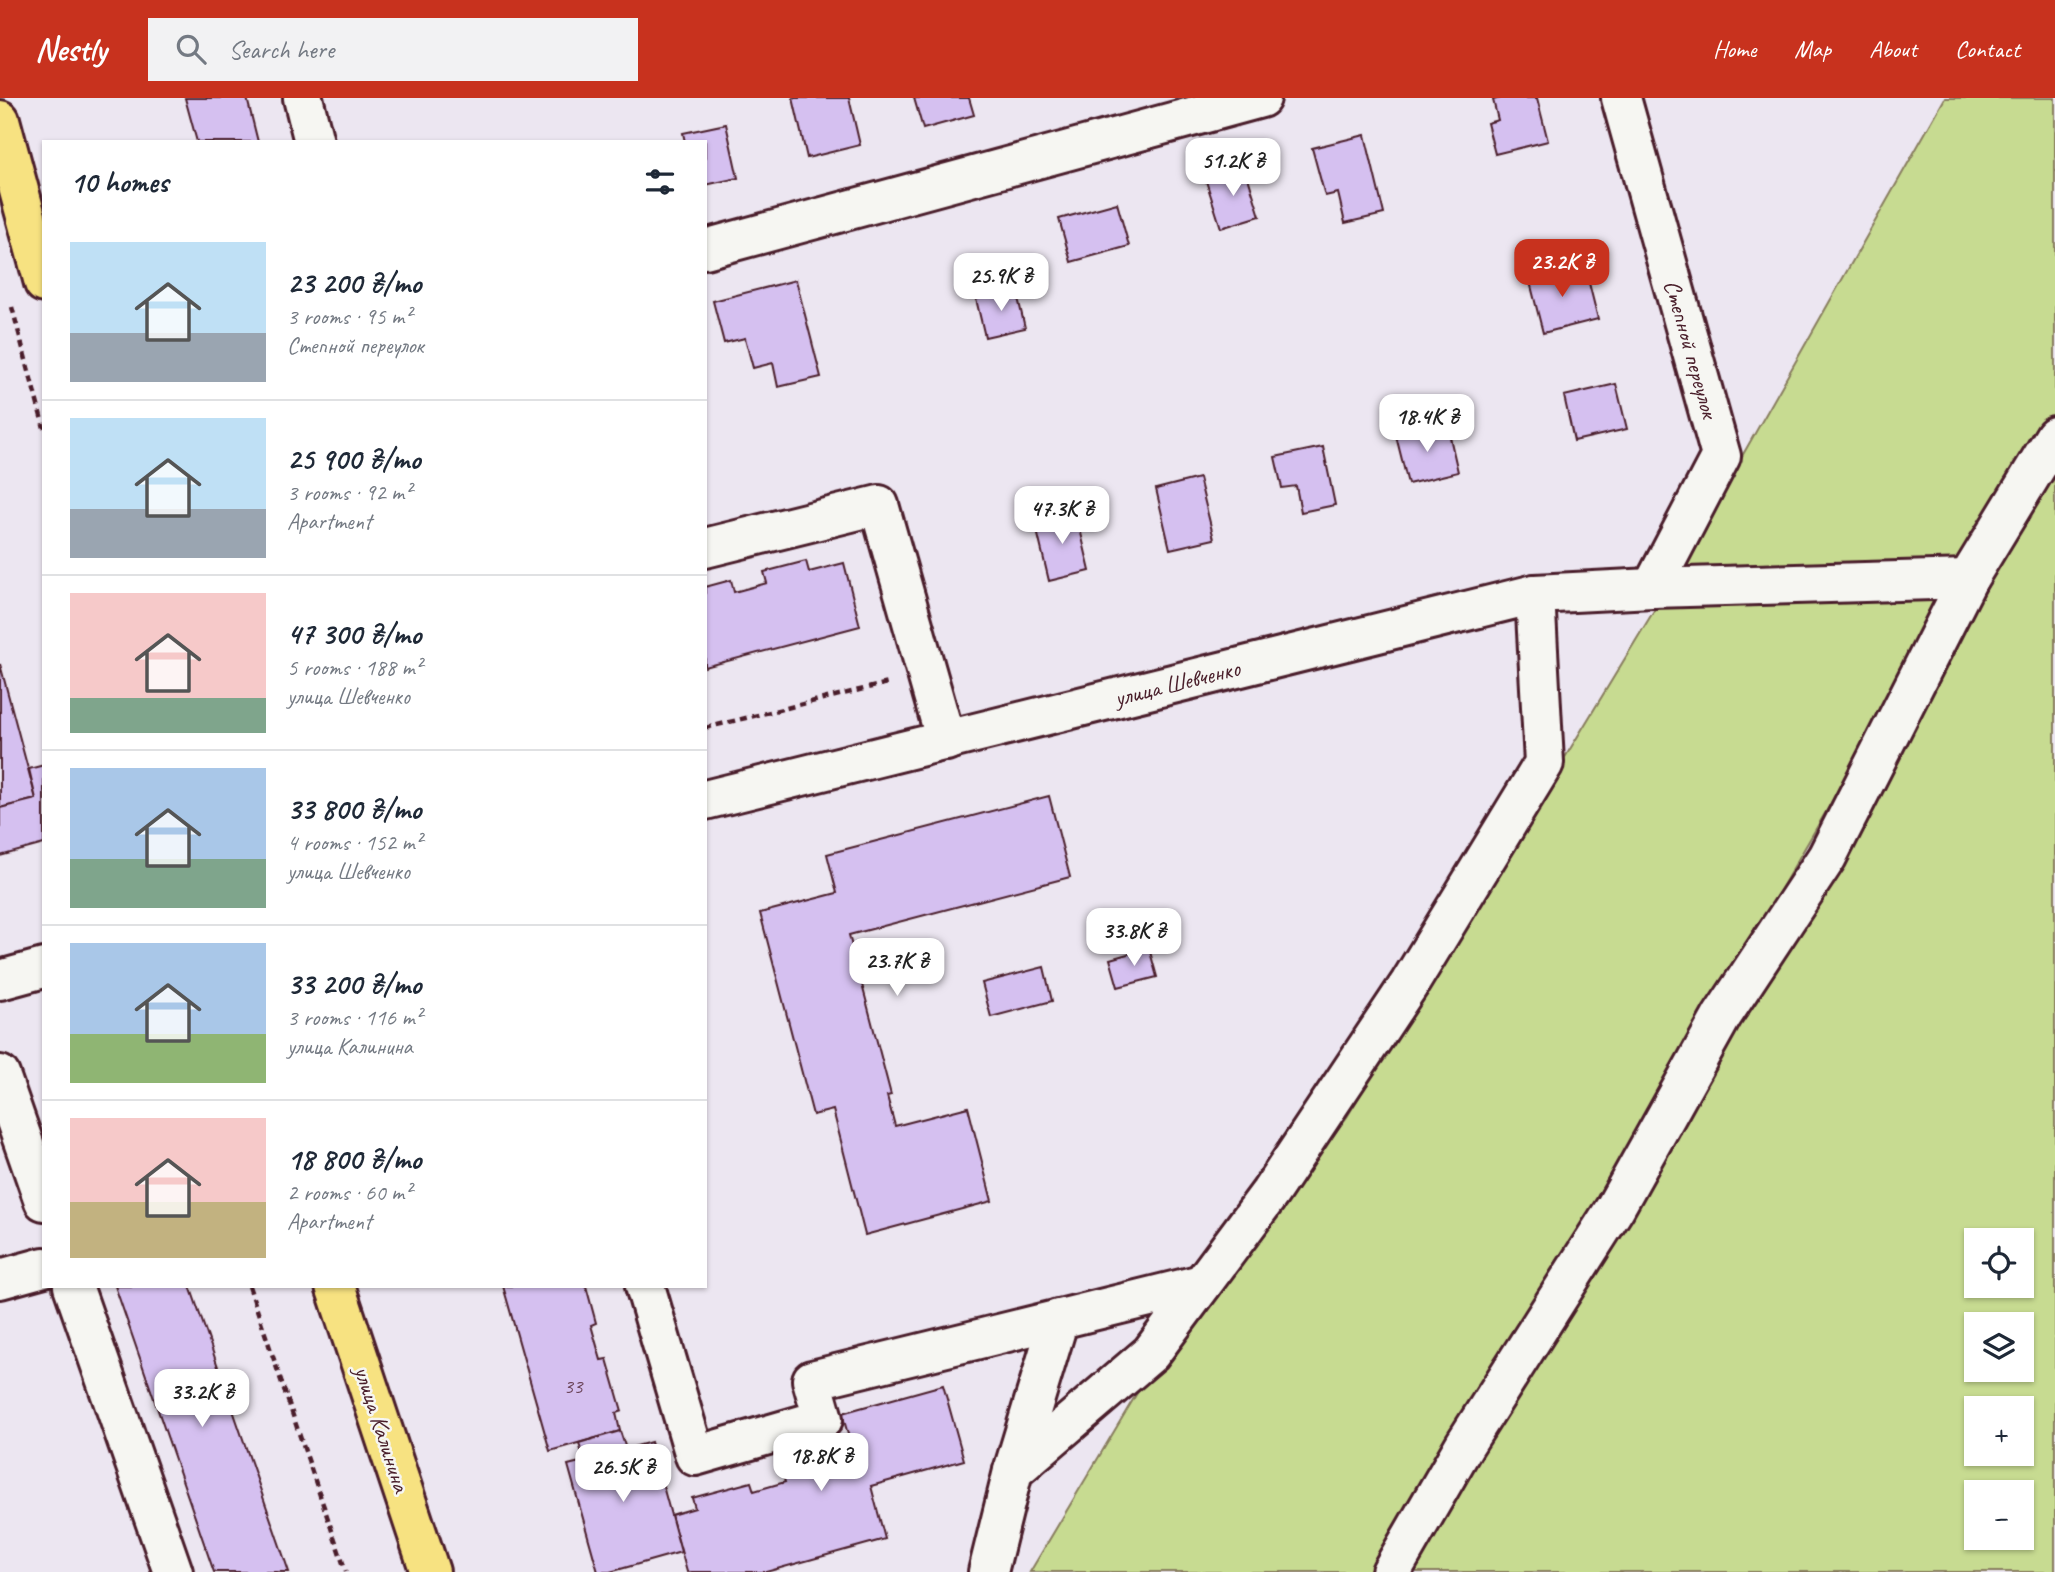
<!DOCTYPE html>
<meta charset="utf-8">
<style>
:root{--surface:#fff;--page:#f2f2f3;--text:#1f2937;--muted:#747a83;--line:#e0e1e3;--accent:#c8321e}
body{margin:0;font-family:Caveat,sans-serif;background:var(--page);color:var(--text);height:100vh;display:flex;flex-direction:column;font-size:26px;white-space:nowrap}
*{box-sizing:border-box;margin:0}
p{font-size:23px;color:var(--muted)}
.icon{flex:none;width:38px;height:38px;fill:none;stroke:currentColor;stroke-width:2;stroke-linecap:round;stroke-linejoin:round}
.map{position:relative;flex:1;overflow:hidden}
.panel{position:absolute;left:42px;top:42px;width:665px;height:1148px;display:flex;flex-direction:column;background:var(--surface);border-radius:0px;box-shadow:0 2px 5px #0004}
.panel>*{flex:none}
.controls{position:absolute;left:1964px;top:1130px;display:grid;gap:14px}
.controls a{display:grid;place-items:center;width:70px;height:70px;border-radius:0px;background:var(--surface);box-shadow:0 2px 5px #0004;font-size:35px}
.price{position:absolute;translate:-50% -60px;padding:0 16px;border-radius:14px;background:#fff;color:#222;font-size:23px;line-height:46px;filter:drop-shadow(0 2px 4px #0008)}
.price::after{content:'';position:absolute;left:50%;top:42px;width:21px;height:16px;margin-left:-10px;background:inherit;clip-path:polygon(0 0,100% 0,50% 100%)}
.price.active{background:var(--accent);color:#fff}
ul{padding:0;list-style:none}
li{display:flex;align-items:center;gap:21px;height:175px;padding:0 28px}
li+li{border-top:2px solid var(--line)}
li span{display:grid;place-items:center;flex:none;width:196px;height:140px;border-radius:0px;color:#555}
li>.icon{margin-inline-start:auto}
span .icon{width:84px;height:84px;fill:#fffc;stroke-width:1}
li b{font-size:30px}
h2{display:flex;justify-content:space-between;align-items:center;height:84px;padding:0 28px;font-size:30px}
header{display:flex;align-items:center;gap:42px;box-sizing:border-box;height:98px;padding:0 35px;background:var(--accent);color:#fff}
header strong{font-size:33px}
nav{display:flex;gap:38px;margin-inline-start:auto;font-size:24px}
.search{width:490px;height:63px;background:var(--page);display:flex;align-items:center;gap:18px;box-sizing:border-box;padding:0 24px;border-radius:0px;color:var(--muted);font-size:26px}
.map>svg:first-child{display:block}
.green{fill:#c7db91;stroke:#887d5e;stroke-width:2;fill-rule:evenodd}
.building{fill:#d5c0f0;stroke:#4a1f2b;stroke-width:2}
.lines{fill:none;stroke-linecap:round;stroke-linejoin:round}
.minor-casing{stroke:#4a1f2b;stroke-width:44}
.major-casing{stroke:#4a1f2b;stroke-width:44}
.path{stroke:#4a1f2b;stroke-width:4.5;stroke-dasharray:7 5;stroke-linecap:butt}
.minor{stroke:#f6f6f2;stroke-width:38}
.major{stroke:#f7e281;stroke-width:38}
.labels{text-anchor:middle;stroke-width:5;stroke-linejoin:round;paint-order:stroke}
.number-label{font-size:21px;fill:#6d475c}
.street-label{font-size:24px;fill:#4a1f2b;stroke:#f6f6f2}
</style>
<header>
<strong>Nestly</strong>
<div class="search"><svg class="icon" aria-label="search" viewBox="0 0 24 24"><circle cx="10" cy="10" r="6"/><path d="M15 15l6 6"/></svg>Search here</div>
<nav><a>Home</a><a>Map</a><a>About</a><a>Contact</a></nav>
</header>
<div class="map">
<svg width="2055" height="1474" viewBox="0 0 2055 1474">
<rect width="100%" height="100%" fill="#ece6f1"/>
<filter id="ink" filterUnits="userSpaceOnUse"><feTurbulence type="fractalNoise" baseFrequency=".0143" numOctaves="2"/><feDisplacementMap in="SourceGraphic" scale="14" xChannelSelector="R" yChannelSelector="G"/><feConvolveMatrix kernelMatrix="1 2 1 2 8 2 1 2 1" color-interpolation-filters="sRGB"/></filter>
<g filter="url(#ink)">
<g class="green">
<path d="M1945,0H2055V323L1969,469L1673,480Z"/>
<path d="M2055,353V1474H1410ZM1976,1143H2021V1188H1976ZM1976,1227H2021V1272H1976ZM1976,1311H2021V1356H1976ZM1976,1395H2021V1440H1976Z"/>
<path d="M1956,491L1382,1474H1030L1140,1290L1347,1019L1661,501Z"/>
</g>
<g class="building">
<path d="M185,0H247L258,44H197Z"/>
<path d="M793,0H849L860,47L807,60Z"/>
<path d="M914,0H969L974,17L923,31Z"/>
<path d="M1501,0H1537L1548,43L1495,56L1487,25L1498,22L1493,2Z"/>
<path d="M726,26L738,80L705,87V44H685L683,35Z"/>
<path d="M1365,37L1384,116L1345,125L1338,95L1325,98L1312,50Z"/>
<path d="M1245,70L1260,118L1221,130L1206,83Z"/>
<path d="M1117,105L1129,148L1071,164L1059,121Z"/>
<path d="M1567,166L1570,181L1587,177L1598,221L1543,235L1528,176Z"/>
<path d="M796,182L821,279L778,289L773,265L753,270L745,240L724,245L713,203Z"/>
<path d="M1016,191L1025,230L985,239L976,201Z"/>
<path d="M1616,286L1627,331L1574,343L1564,298Z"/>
<path d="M1447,326L1458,374L1408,386L1396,338Z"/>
<path d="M1323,349L1335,407L1301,414L1296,388L1282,390L1275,359Z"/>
<path d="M1199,380L1214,441L1170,451L1156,391Z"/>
<path d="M1076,414L1090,473L1049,483L1035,424Z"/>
<path d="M806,463L809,474L844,465L860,528L705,569V489L731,482L734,494L767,485L764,474Z"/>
<path d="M0,566L36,701L0,710Z"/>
<path d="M44,667V746L0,758V710L36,701L29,671Z"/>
<path d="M1049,698L1070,779L849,837L891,997L887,998L895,1028L968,1009L992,1103L865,1137L833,1012L813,1017L760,815L837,795L827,756Z"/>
<path d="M1149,850L1157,879L1118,889L1110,861Z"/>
<path d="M1044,869L1052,903L991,919L982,885Z"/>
<path d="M115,1188H190L289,1474H214Z"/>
<path d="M503,1188H586L596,1225L591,1227L601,1262L607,1261L622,1313L616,1315L620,1333L550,1353Z"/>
<path d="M943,1287L964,1362L871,1388L885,1441L766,1474H687L671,1417L695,1410L692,1400L751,1384L754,1393L785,1384L782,1375L844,1357L846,1367L856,1365L842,1315Z"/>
<path d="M620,1333L626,1351L651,1344L681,1454L610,1474H598L568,1367L584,1363L579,1345Z"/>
</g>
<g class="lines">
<g class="minor-casing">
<g id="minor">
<path d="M303,0L314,44"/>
<path d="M1621,0L1721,358L1652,490"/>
<path d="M705,151L1261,0"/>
<path d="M705,450L879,407L946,643"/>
<path d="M705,702L1535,496L1652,490L1968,481"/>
<path d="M0,882L44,870"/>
<path d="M0,977L44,1103"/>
<path d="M0,1181L44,1169"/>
<path d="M73,1188L173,1474"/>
<path d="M645,1188L695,1358L823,1321L812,1282L1202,1186"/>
<path d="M1013,1373L1059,1221"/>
<path d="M988,1474L1013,1373L1151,1255L1270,1095L1410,885L1544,665L1535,496"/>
<path d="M1391,1474L1465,1346L1615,1110L1722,918L1827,759L1968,481L2055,338"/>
</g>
</g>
<g class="major-casing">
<g id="major">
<path d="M0,22L44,185"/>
<path d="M335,1188L430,1474"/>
</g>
</g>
<g class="path">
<path d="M12,209L44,330"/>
<path d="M705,630L888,585"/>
<path d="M249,1188L346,1474"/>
</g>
<use href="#minor" class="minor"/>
<use href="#major" class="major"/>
</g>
</g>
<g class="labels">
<g class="number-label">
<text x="573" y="1295">33</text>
</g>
<g class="street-label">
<text transform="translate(1691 251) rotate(74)" y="8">Степной переулок</text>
<text transform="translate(1177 585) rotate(-14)" y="8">улица Шевченко</text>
<text transform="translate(382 1331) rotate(72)" y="8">улица Калинина</text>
</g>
</g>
</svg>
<div class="controls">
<a><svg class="icon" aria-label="locate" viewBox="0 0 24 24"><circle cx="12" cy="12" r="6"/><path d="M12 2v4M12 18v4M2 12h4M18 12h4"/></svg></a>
<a><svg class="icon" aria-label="layers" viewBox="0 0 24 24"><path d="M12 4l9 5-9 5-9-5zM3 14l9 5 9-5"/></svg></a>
<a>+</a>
<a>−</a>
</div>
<b class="price" style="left:1233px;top:100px">51.2K ₴</b>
<b class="price active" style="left:1562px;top:201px">23.2K ₴</b>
<b class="price" style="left:1001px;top:215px">25.9K ₴</b>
<b class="price" style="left:1427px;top:356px">18.4K ₴</b>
<b class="price" style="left:1062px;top:448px">47.3K ₴</b>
<b class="price" style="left:1134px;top:870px">33.8K ₴</b>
<b class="price" style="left:897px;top:900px">23.7K ₴</b>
<b class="price" style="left:202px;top:1331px">33.2K ₴</b>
<b class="price" style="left:821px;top:1395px">18.8K ₴</b>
<b class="price" style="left:623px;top:1406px">26.5K ₴</b>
<section class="panel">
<h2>10 homes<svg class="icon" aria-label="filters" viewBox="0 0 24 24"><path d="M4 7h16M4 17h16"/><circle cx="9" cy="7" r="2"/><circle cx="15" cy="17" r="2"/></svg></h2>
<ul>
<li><span style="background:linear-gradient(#bfe0f5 65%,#9aa5b1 0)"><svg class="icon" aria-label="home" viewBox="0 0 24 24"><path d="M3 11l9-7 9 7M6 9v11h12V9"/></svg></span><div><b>23 200 ₴/mo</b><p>3 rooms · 95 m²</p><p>Степной переулок</p></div></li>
<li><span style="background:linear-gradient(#bfe0f5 65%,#9aa5b1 0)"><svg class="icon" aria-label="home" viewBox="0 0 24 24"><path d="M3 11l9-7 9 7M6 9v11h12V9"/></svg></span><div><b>25 900 ₴/mo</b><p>3 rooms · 92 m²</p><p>Apartment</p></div></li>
<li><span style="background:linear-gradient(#f6c9c9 75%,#7fa58c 0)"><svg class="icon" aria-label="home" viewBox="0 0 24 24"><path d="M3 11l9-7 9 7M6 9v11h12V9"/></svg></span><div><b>47 300 ₴/mo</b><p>5 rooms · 188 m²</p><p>улица Шевченко</p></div></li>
<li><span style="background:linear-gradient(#a9c7e8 65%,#7fa58c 0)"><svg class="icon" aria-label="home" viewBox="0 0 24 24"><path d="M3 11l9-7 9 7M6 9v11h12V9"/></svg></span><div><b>33 800 ₴/mo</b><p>4 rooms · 152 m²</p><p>улица Шевченко</p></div></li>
<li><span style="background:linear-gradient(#a9c7e8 65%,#8fb573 0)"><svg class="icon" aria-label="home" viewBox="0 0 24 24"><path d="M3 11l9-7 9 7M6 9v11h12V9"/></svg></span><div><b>33 200 ₴/mo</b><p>3 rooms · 116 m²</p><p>улица Калинина</p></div></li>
<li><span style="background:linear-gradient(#f6c9c9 60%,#c2b280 0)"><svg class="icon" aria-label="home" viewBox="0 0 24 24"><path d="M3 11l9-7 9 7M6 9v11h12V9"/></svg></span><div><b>18 800 ₴/mo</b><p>2 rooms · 60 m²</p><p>Apartment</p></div></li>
</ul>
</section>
</div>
